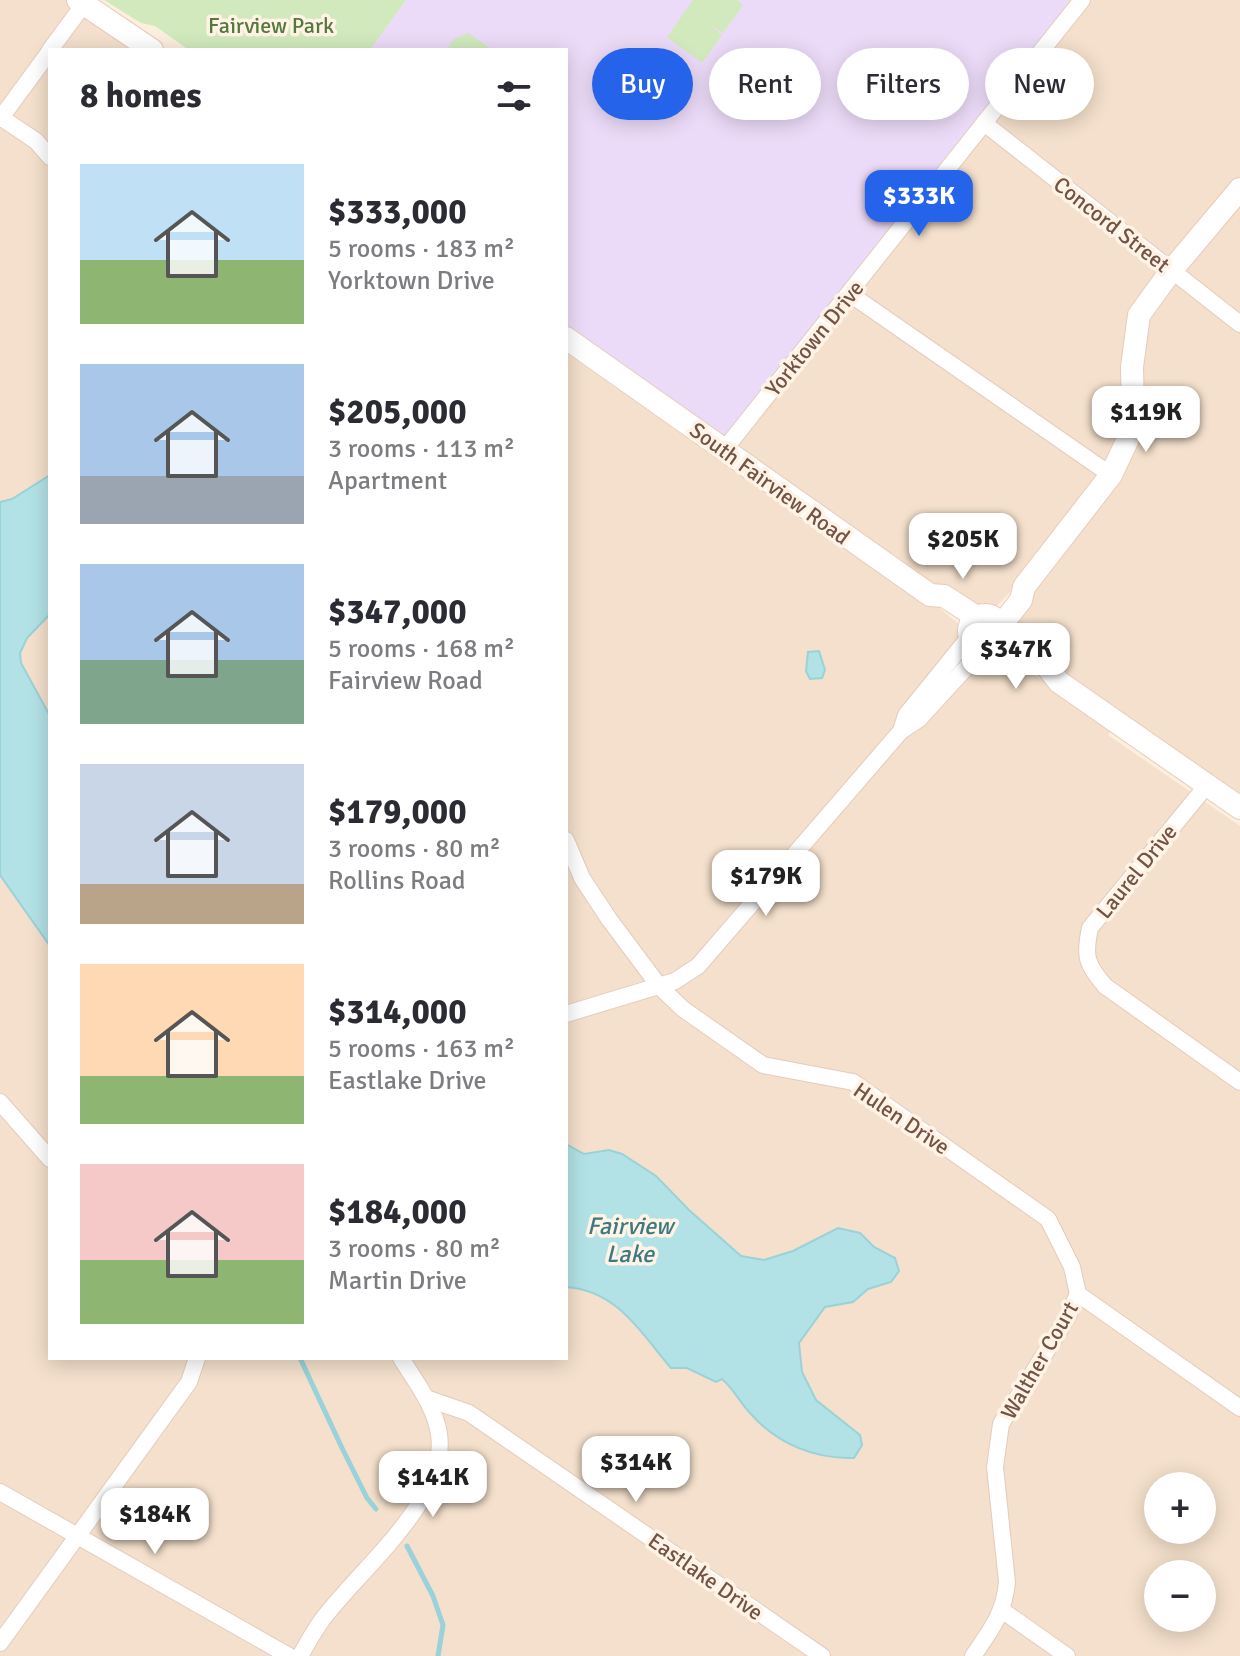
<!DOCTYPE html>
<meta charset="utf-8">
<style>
:root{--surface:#fff;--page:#f7f7f7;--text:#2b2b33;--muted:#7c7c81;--accent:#2563eb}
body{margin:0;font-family:Signika,sans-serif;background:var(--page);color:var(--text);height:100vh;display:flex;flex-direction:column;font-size:30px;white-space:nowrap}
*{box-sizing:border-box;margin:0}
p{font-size:26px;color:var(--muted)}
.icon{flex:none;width:44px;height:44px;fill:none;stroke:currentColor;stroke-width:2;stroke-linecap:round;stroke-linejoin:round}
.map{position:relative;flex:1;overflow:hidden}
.panel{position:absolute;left:48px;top:48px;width:520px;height:1312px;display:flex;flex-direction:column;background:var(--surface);border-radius:0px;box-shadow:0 4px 20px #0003}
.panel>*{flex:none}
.banner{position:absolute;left:592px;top:48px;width:528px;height:72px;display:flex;gap:16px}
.tools{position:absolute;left:1144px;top:1472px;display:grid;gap:16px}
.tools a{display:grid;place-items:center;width:72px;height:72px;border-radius:50%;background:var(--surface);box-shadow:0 4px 20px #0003;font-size:40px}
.price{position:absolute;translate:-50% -68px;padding:0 18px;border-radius:16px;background:#fff;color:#222;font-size:26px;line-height:52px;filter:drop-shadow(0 2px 4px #0008)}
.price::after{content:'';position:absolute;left:50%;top:48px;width:24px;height:18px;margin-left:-12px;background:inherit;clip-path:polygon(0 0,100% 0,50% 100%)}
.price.selected{background:var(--accent);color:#fff}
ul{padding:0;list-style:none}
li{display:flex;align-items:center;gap:24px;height:200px;padding:0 32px}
li span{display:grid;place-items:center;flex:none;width:224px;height:160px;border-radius:0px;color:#555}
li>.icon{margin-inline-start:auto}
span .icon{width:96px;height:96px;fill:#fffc;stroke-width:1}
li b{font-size:34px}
h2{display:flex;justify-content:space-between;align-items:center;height:96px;padding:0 32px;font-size:34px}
.chip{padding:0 28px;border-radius:36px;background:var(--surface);box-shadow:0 4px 20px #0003;font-size:28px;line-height:72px}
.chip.selected{background:var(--accent);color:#fff}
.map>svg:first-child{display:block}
.residential{fill:#f4e0cc;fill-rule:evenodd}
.education{fill:#ecdbf8}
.green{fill:#d2e9bd}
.water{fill:#b3e2e6;stroke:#99d2d8;stroke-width:2}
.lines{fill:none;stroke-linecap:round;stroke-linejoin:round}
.stream{stroke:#99d2d8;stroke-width:5}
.street-casing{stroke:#e2ccbd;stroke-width:18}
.secondary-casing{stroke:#e7ccba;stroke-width:24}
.street{stroke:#fff;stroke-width:16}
.secondary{stroke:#fff;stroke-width:22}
.labels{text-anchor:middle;stroke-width:7;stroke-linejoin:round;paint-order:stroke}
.park-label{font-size:22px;fill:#54783e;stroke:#fff3e5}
.street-label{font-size:22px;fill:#725346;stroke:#fff3e5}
.water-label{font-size:24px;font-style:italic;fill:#3d7980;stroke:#fff3e5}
</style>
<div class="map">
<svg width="1240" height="1656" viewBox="0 0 1240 1656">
<rect width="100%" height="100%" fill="#fcefde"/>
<path class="residential" d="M0,0H65L136,50H50V1358H566V353L755,486L762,478L724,450L1076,7L1066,0H1240V808L1118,724L1108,735L1240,826V1656H0ZM1023,588L1001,632L1058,682L1043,681L997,650L985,647L907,715L969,633L937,606L944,597L987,616L1011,591ZM1158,1486H1202V1530H1158ZM1158,1574H1202V1618H1158Z"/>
<path class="education" d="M406,0H1066L1076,7L724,450L566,338V50H370Z"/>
<g class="green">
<path d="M104,0H406L370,50H189L155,26L141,23Z"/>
<path d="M693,0H737L743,5L723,33L709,24L722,35L702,63L667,37Z"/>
<path d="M468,33L493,50H446L454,39Z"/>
<path d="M740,87L756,102L738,121L722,106Z"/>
</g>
<g class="water">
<path d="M50,475V614L27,638L20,653L21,663L50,716V946L0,875V502L12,499Z"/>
<path d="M819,651L825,670L822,678L810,679L806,671L808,652Z"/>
<path d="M566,1144L584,1154L609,1150L622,1154L656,1176L689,1210L741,1256L764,1260L793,1251L838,1228L860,1233L874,1247L895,1258L899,1271L891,1282L868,1289L853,1302L825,1307L799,1343L802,1372L816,1400L860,1435L862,1445L854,1458C815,1459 777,1444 751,1414C740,1403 734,1389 722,1379L716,1382L687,1368H671C641,1333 617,1290 566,1287Z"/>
</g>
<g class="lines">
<g class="stream">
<path d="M300,1358L342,1448L367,1498L376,1509"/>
<path d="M407,1546L433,1596L443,1625L438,1656"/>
</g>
<g class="street-casing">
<g id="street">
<path d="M50,50L84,4"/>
<path d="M0,117L36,141L50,157"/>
<path d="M0,119L50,51"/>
<path d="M984,123L1240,324"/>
<path d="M850,294L1111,475"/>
<path d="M724,450L1082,0"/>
<path d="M901,731L906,715L970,636"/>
<path d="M1207,785L1090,928C1084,956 1086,964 1105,986L1240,1082"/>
<path d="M566,840L582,878L609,919L659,986L683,1009L763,1065L853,1082L1048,1219L1072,1267L1078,1294L1240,1408"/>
<path d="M566,1014L675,981L698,966L901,731L919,719L985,647"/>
<path d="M0,1102L50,1159"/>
<path d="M426,1398L469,1413L822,1656"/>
<path d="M0,1492L289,1656"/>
<path d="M1003,1611L1067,1656"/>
<path d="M0,1643L189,1382L197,1358"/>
<path d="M300,1656C307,1644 314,1631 322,1620C359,1570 449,1499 439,1434C435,1406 415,1381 401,1358"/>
<path d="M973,1656C991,1630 1004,1614 1007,1582L995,1467L1001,1424L1067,1318L1078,1294"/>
</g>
</g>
<g class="secondary-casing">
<g id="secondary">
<path d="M78,0L152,50"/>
<path d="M566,338L930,595L944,596L978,618"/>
<circle cx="985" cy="631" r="16"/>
<path d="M1000,627L1021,600L1024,587L1111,475L1128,439L1133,409L1132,367L1139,315L1171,271L1240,189"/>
<path d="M1001,632L1047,667L1059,682L1240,808"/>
</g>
</g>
<use href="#street" class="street"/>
<use href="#secondary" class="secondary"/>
</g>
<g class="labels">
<g class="park-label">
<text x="271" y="33">Fairview Park</text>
</g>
<g class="street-label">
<text transform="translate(1112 224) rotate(38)" y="8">Concord Street</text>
<text transform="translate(814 338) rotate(-51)" y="8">Yorktown Drive</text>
<text transform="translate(770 483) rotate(36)" y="8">South Fairview Road</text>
<text transform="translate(1136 871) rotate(-51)" y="8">Laurel Drive</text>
<text transform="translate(902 1118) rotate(34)" y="8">Hulen Drive</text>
<text transform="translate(1039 1360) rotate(-60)" y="8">Walther Court</text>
<text transform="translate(706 1576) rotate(35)" y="8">Eastlake Drive</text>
</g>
<g class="water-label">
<text x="630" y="1234">Fairview<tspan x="630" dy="28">Lake</tspan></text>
</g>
</g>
</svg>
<div class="tools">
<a>+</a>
<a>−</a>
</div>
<b class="price selected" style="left:919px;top:238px">$333K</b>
<b class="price" style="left:1146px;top:454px">$119K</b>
<b class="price" style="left:963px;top:581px">$205K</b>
<b class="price" style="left:1016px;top:691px">$347K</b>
<b class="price" style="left:766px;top:918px">$179K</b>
<b class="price" style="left:636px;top:1504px">$314K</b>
<b class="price" style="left:433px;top:1519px">$141K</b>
<b class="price" style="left:155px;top:1556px">$184K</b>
<div class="banner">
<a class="chip selected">Buy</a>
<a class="chip">Rent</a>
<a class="chip">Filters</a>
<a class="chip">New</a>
</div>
<section class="panel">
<h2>8 homes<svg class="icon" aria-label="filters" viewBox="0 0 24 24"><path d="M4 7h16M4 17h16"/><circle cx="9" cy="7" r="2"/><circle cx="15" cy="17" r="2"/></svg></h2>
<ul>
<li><span style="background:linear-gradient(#bfe0f5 60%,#8fb573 0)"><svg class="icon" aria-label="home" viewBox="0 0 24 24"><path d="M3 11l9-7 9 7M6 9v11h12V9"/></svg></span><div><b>$333,000</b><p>5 rooms · 183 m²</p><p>Yorktown Drive</p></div></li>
<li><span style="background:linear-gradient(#a9c7e8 70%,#9aa5b1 0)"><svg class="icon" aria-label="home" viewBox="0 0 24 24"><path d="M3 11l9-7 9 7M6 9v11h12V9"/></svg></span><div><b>$205,000</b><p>3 rooms · 113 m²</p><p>Apartment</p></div></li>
<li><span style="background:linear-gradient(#a9c7e8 60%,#7fa58c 0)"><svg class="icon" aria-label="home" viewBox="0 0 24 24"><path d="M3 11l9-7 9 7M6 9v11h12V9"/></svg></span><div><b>$347,000</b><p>5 rooms · 168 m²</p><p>Fairview Road</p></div></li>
<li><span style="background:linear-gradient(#c9d6e8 75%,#b9a48a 0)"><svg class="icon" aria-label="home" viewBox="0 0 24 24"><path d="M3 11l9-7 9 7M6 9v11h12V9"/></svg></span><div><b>$179,000</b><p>3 rooms · 80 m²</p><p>Rollins Road</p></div></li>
<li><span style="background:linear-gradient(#ffd9b3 70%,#8fb573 0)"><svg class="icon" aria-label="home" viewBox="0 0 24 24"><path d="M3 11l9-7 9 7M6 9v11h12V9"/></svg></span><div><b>$314,000</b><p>5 rooms · 163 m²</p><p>Eastlake Drive</p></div></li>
<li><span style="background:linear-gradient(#f6c9c9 60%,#8fb573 0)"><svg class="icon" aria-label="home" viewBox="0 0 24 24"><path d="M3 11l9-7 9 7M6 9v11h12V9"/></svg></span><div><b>$184,000</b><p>3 rooms · 80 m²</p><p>Martin Drive</p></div></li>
</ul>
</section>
</div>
